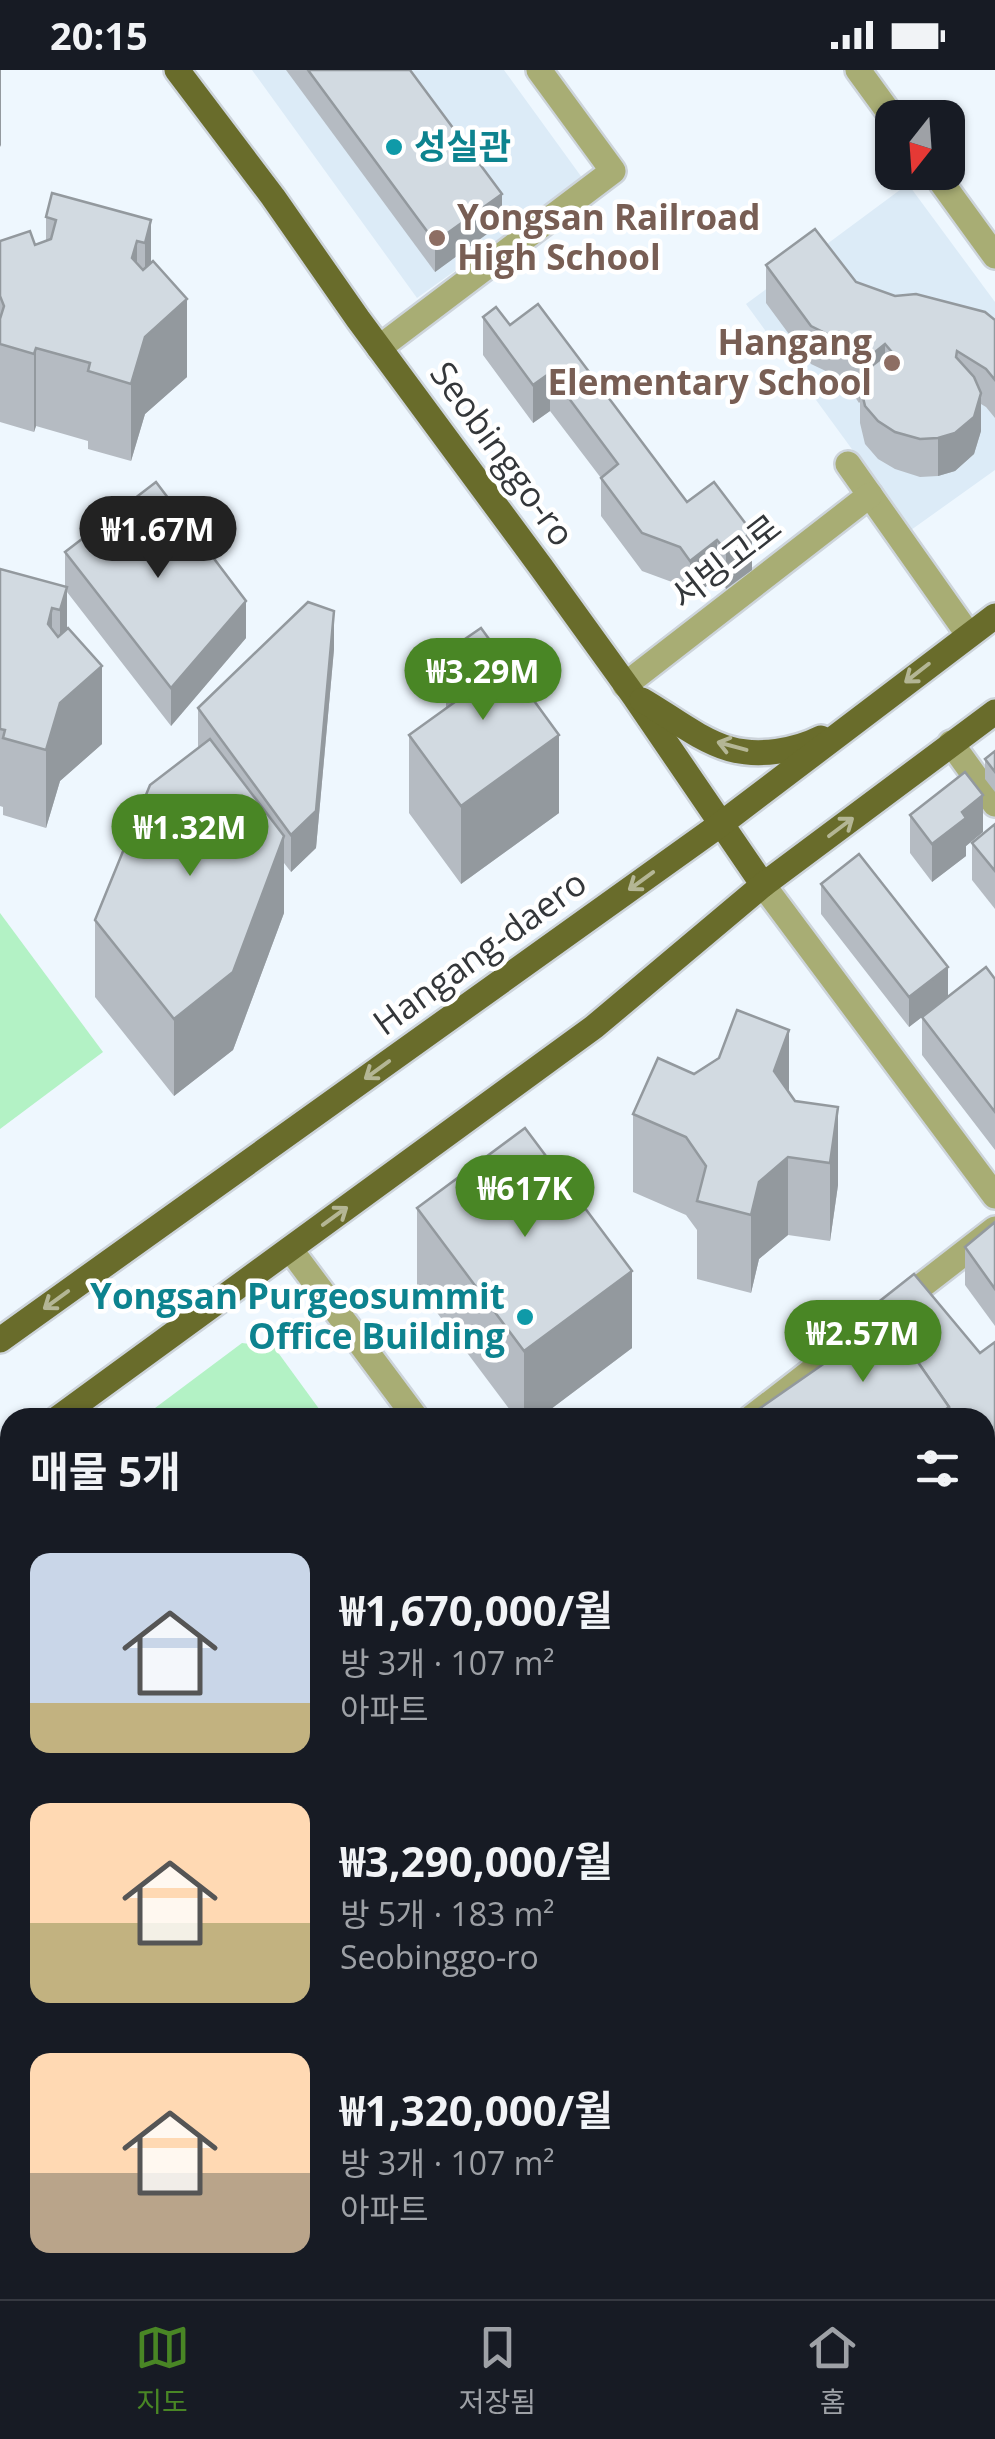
<!DOCTYPE html>
<html lang="ko">
<meta charset="utf-8">
<style>
:root{--surface:#171b24;--page:#242831;--text:#f1f3f6;--muted:#9ea1a6;--line:#363941;--accent:#498625}
body{margin:0;font-family:"Open Sans","Noto Sans KR",sans-serif;background:var(--page);color:var(--text);height:100vh;display:flex;flex-direction:column;font-size:38px;white-space:nowrap}
*{box-sizing:border-box;margin:0}
p{font-size:32px;color:var(--muted)}
.icon{flex:none;width:55px;height:55px;fill:none;stroke:currentColor;stroke-width:2;stroke-linecap:round;stroke-linejoin:round}
.map{position:relative;flex:1;overflow:hidden}
.side{position:absolute;left:0px;top:1338px;width:995px;height:892px;display:flex;flex-direction:column;background:var(--surface);border-radius:30px 30px 0 0;box-shadow:0 2px 8px #0004}
.side>*{flex:none}
.needle{width:65px;rotate:197deg}
.buttons{position:absolute;left:875px;top:30px;display:grid;gap:20px}
.buttons a{display:grid;place-items:center;width:90px;height:90px;border-radius:20px;background:var(--surface);box-shadow:0 2px 8px #0004;font-size:50px}
.price{position:absolute;translate:-50% -85px;padding:0 22px;border-radius:35px;background:var(--accent);color:#fff;font-size:32px;line-height:65px;filter:drop-shadow(0 2px 5px #0008)}
.price::after{content:'';position:absolute;left:50%;top:60px;width:30px;height:22px;margin-left:-15px;background:inherit;clip-path:polygon(0 0,100% 0,50% 100%)}
.price.on{background:#222;color:#fff}
ul{padding:0;list-style:none}
li{display:flex;align-items:center;gap:30px;height:250px;padding:0 30px}
li span{display:grid;place-items:center;flex:none;width:280px;height:200px;border-radius:20px;color:#555}
li>.icon{margin-inline-start:auto}
span .icon{width:120px;height:120px;fill:#fffc;stroke-width:1}
li b{font-size:42px}
h2{display:flex;justify-content:space-between;align-items:center;height:120px;padding:0 30px;font-size:42px}
.status{display:flex;justify-content:space-between;align-items:center;height:70px;padding:0 50px;background:var(--surface);direction:ltr}
.status svg{height:28px;fill:currentColor}
.dock{display:flex;justify-content:space-around;align-items:center;height:140px;border-top:2px solid var(--line);background:var(--surface);font-size:28px;color:var(--muted)}
.dock a{display:grid;justify-items:center;gap:5px}
.dock .on{color:var(--accent)}
.map>svg:first-child{display:block}
.built{fill:#dcebf7}
.green{fill:#b3f2c5}
.lines{fill:none;stroke-linecap:round;stroke-linejoin:round}
.minor-casing{stroke:#cdd4db;stroke-width:30}
.major-casing{stroke:#cdd4db;stroke-width:30}
.minor{stroke:#a8ad74;stroke-width:25}
.major{stroke:#696c2b;stroke-width:25}
.wall{fill:#b5bbc2}
.shaded-wall{fill:#93999e}
.building{fill:#d2dae1;stroke:#93999e;stroke-width:2.5}
.oneway{stroke:#b4b695}
.culture-dot{fill:#0f9aa8;stroke:#fff;stroke-width:4}
.education-dot{fill:#8d6e63;stroke:#fff;stroke-width:4}
.labels{text-anchor:middle;stroke-width:9;stroke-linejoin:round;paint-order:stroke}
.culture-label{font-size:35px;font-weight:bold;fill:#0d838f;stroke:#fff;text-anchor:start}
.education-label{font-size:35px;font-weight:bold;fill:#785e54;stroke:#fff;text-anchor:start}
.street-label{font-size:35px;fill:#34373a;stroke:#fff}
</style>
<div class="status"><b>20:15</b><svg viewBox="0 0 49 12"><path d="M0 12V9h3v3zM5 12V6h3v6zM10 12V3h3v9zM15 12V0h3v12zM26 1h20v11H26zM47 4h2v5h-2z"/></svg></div>
<div class="map">
<svg width="995" height="2229" viewBox="0 0 995 2229">
<rect width="100%" height="100%" fill="#eef7fe"/>
<g class="built">
<path d="M252,0H504L583,109L417,228Z"/>
<path d="M908,114L995,232V400L911,460L746,234Z"/>
</g>
<g class="green">
<path d="M0,843L103,982L0,1059Z"/>
<path d="M242,1273L274,1277L325,1347H143Z"/>
</g>
<g class="lines">
<g class="minor-casing">
<g id="minor">
<path d="M858,0L893,48"/>
<path d="M934,102L995,186"/>
<path d="M379,278L613,101L539,0"/>
<path d="M848,394L968,564"/>
<path d="M625,615L870,425"/>
<path d="M951,673L995,734"/>
<path d="M763,815L995,1126"/>
<path d="M290,1179L416,1348"/>
<path d="M751,1348L995,1159"/>
<path d="M0,1513L10,1527"/>
<path d="M985,1767L995,1760"/>
<path d="M0,1873L10,1866"/>
<path d="M0,1915L10,1907"/>
</g>
</g>
<g class="major-casing">
<g id="major">
<path d="M177,0L273,127L358,249L541,497L634,626L763,815"/>
<path d="M642,630C670,646 699,670 730,679C759,687 795,681 821,668"/>
<path d="M0,1270L721,754L995,546"/>
<path d="M58,1348L594,957L763,815L995,642"/>
<path d="M0,1390L10,1383"/>
</g>
</g>
<use href="#minor" class="minor"/>
<use href="#major" class="major"/>
</g>
<g class="wall">
<path d="M286,0H410L502,153L435,202Z"/>
<path d="M46,147L151,150V193L187,307L145,344L131,391L88,379V371L36,356L34,362L0,352V171L35,175L46,171Z"/>
<path d="M766,195L856,212L895,226L995,250V348L986,337L981,334V361L974,384L955,401L938,406L920,407L895,399L878,389L865,374L860,353V332L859,333L851,321V313L811,294L766,233Z"/>
<path d="M483,247L510,255L687,432L752,500L726,519L717,508L690,529L680,515L642,501L601,446V408L550,341L533,353L483,285Z"/>
<path d="M65,482L246,568L171,656L67,522V560L102,674L60,711L46,758L3,745V737L0,736V499L65,517Z"/>
<path d="M334,579L316,778L291,802L284,793V843L233,980L174,1026L95,927V850L199,678L198,676V638Z"/>
<path d="M446,582L559,743L461,814L409,743V665L446,639Z"/>
<path d="M995,681V722L985,709V689Z"/>
<path d="M910,745L983,762L966,776V786L932,812L910,783Z"/>
<path d="M995,754V839L972,810V773Z"/>
<path d="M821,814L948,927L995,909V1080L922,985V947L909,957L821,844Z"/>
<path d="M694,1004L789,1023L795,1031L838,1037V1115L830,1171L788,1165L759,1189L751,1223L697,1209V1160L686,1145L633,1122V1044Z"/>
<path d="M417,1138L632,1278L539,1348H516L417,1216Z"/>
<path d="M995,1152V1256L965,1215V1177Z"/>
<path d="M914,1204L980,1283L995,1272V1700L985,1707V1348H746L871,1261V1238Z"/>
<path d="M10,2220H985L995,2229H0Z"/>
</g>
<g class="shaded-wall">
<path d="M0,0H1V75L0,77Z"/>
<path d="M502,124V153L435,202V172Z"/>
<path d="M151,150V228L145,251V173Z"/>
<path d="M137,171V249L132,188Z"/>
<path d="M187,229V307L145,344L131,391V314L145,267Z"/>
<path d="M885,274V312L860,315L859,333V295Z"/>
<path d="M36,278V356L34,362V284Z"/>
<path d="M550,303V341L533,353V315Z"/>
<path d="M981,323V361L974,384L955,401L938,406V368Z"/>
<path d="M752,462V500L726,519V481Z"/>
<path d="M717,470V508L690,529V491Z"/>
<path d="M67,517V595L60,618V540Z"/>
<path d="M246,531V568L171,656V618Z"/>
<path d="M52,538V615L48,554Z"/>
<path d="M334,541V579L316,778L291,802V765Z"/>
<path d="M102,596V674L60,711L46,758V680L60,633Z"/>
<path d="M559,665V743L461,814V736Z"/>
<path d="M983,725V762L966,776V786L932,812V774L962,742Z"/>
<path d="M284,766V843L233,980L174,1026V949Z"/>
<path d="M948,897V927L909,957V927Z"/>
<path d="M789,960V1038L774,1001Z"/>
<path d="M838,1037V1115L830,1171V1093Z"/>
<path d="M788,1087V1165L759,1189L751,1223V1145L759,1112Z"/>
<path d="M632,1201V1278L539,1348H524V1281Z"/>
<path d="M949,1337V1348H934Z"/>
<path d="M995,1648V1700L985,1707V1656Z"/>
<path d="M10,1739V1776L0,1784V1747Z"/>
<path d="M42,2220H150L131,2229H23Z"/>
<path d="M844,2220H903V2229H825Z"/>
</g>
<g class="building">
<path d="M308,0H410L502,124L435,172Z"/>
<path d="M52,123L151,150L145,173L137,171L132,188L143,200L153,191L187,229L145,267L131,314L88,301L90,293L36,278L34,284L0,274V249L4,236L0,226V171L30,161L35,175L51,169L56,150L46,147Z"/>
<path d="M815,159L856,212L895,226L916,224L985,242L995,250V310L986,299L957,281L956,287L974,307L981,323L974,347L955,363L938,368L920,369L895,362L878,351L865,336L860,315L873,295L891,281L885,274L859,295L851,283L857,279L811,256L766,195Z"/>
<path d="M538,234L687,432L714,412L752,462L726,481L717,470L690,491L680,477L642,463L601,408L618,394L550,303L533,315L483,247L496,237L510,255Z"/>
<path d="M156,412L246,531L171,618L65,482Z"/>
<path d="M0,499L67,517L60,540L52,538L48,554L58,567L68,558L102,596L60,633L46,680L3,668L5,660L0,659Z"/>
<path d="M308,532L334,541L316,741L291,765L198,638Z"/>
<path d="M481,558L559,665L461,736L409,665L473,619L446,582Z"/>
<path d="M210,669L284,766L233,902L174,949L95,850L150,715Z"/>
<path d="M995,681V702L985,689Z"/>
<path d="M965,702L983,725L962,742L966,748L932,774L910,745Z"/>
<path d="M995,754V801L972,773Z"/>
<path d="M859,784L948,897L909,927L821,814Z"/>
<path d="M986,897L995,909V1042L922,947Z"/>
<path d="M737,940L789,960L774,1001L795,1031L838,1037L830,1093L788,1087L759,1112L751,1145L697,1131L706,1096L686,1067L633,1044L658,988L694,1004L719,988Z"/>
<path d="M525,1058L632,1201L524,1281L417,1138Z"/>
<path d="M995,1152V1219L965,1177Z"/>
<path d="M914,1204L980,1283L995,1272V1360L985,1368V1348H955L949,1340V1337L888,1249L882,1253L871,1238Z"/>
<path d="M888,1249L949,1337L934,1348H746Z"/>
<path d="M995,1360V1648L985,1656V1368Z"/>
<path d="M0,1580L10,1593V1739L0,1747Z"/>
<path d="M995,1812V2229H914L910,2220H985V1817Z"/>
<path d="M10,2046V2220H42L23,2229H0V2052Z"/>
<path d="M88,2220H576L581,2229H69Z"/>
<path d="M593,2220H844L825,2229H598Z"/>
<path d="M872,2220H910L914,2229H853Z"/>
</g>
<defs><path id="oneway-shaft" d="M-6 0H5M1.5-3L5.5 0L1.5 3" fill="none" stroke-width="1.6" stroke-linecap="round" stroke-linejoin="round" transform="scale(2.5)"/></defs>
<g class="oneway">
<use href="#oneway-shaft" transform="translate(917 603) rotate(142)"/>
<use href="#oneway-shaft" transform="translate(732 676) rotate(-165)"/>
<use href="#oneway-shaft" transform="translate(841 757) rotate(-37)"/>
<use href="#oneway-shaft" transform="translate(641 811) rotate(144)"/>
<use href="#oneway-shaft" transform="translate(377 1000) rotate(144)"/>
<use href="#oneway-shaft" transform="translate(335 1146) rotate(-36)"/>
<use href="#oneway-shaft" transform="translate(56 1230) rotate(144)"/>
</g>
<g class="culture-dot">
<circle cx="394" cy="77" r="10"/>
<circle cx="525" cy="1247" r="10"/>
</g>
<g class="education-dot">
<circle cx="437" cy="168" r="10"/>
<circle cx="892" cy="293" r="10"/>
</g>
<g class="labels">
<g class="culture-label">
<text x="414" y="89">성실관</text>
<text x="505" y="1239" text-anchor="end">Yongsan Purgeosummit<tspan x="505" dy="40">Office Building</tspan></text>
</g>
<g class="education-label">
<text x="457" y="160">Yongsan Railroad<tspan x="457" dy="40">High School</tspan></text>
<text x="872" y="285" text-anchor="end">Hangang<tspan x="872" dy="40">Elementary School</tspan></text>
</g>
<g class="street-label">
<text transform="translate(502 384) rotate(54)" y="12">Seobinggo-ro</text>
<text transform="translate(726 492) rotate(-38)" y="12">서빙고로</text>
<text transform="translate(480 883) rotate(-36)" y="12">Hangang-daero</text>
</g>
</g>
</svg>
<div class="buttons">
<a><svg class="needle" viewBox="-14 -14 28 28"><path d="M0-13l5 13h-10z" fill="#e53935"/><path d="M0 13l5-13h-10z" fill="#9ea1a6"/></svg></a>
</div>
<b class="price on" style="left:158px;top:511px">₩1.67M</b>
<b class="price" style="left:483px;top:653px">₩3.29M</b>
<b class="price" style="left:190px;top:809px">₩1.32M</b>
<b class="price" style="left:525px;top:1170px">₩617K</b>
<b class="price" style="left:863px;top:1315px">₩2.57M</b>
<section class="side">
<h2>매물 5개<svg class="icon" aria-label="filters" viewBox="0 0 24 24"><path d="M4 7h16M4 17h16"/><circle cx="9" cy="7" r="2"/><circle cx="15" cy="17" r="2"/></svg></h2>
<ul>
<li><span style="background:linear-gradient(#c9d6e8 75%,#c2b280 0)"><svg class="icon" aria-label="home" viewBox="0 0 24 24"><path d="M3 11l9-7 9 7M6 9v11h12V9"/></svg></span><div><b>₩1,670,000/월</b><p>방 3개 · 107 m²</p><p>아파트</p></div></li>
<li><span style="background:linear-gradient(#ffd9b3 60%,#c2b280 0)"><svg class="icon" aria-label="home" viewBox="0 0 24 24"><path d="M3 11l9-7 9 7M6 9v11h12V9"/></svg></span><div><b>₩3,290,000/월</b><p>방 5개 · 183 m²</p><p>Seobinggo-ro</p></div></li>
<li><span style="background:linear-gradient(#ffd9b3 60%,#b9a48a 0)"><svg class="icon" aria-label="home" viewBox="0 0 24 24"><path d="M3 11l9-7 9 7M6 9v11h12V9"/></svg></span><div><b>₩1,320,000/월</b><p>방 3개 · 107 m²</p><p>아파트</p></div></li>
</ul>
</section>
</div>
<nav class="dock">
<a class="on"><svg class="icon" aria-label="map" viewBox="0 0 24 24"><path d="M3 6l6-2 6 2 6-2v14l-6 2-6-2-6 2zM9 4v14M15 6v14"/></svg>지도</a>
<a><svg class="icon" aria-label="saved" viewBox="0 0 24 24"><path d="M7 4h10v16l-5-4-5 4z"/></svg>저장됨</a>
<a><svg class="icon" aria-label="home" viewBox="0 0 24 24"><path d="M3 11l9-7 9 7M6 9v11h12V9"/></svg>홈</a>
</nav>
